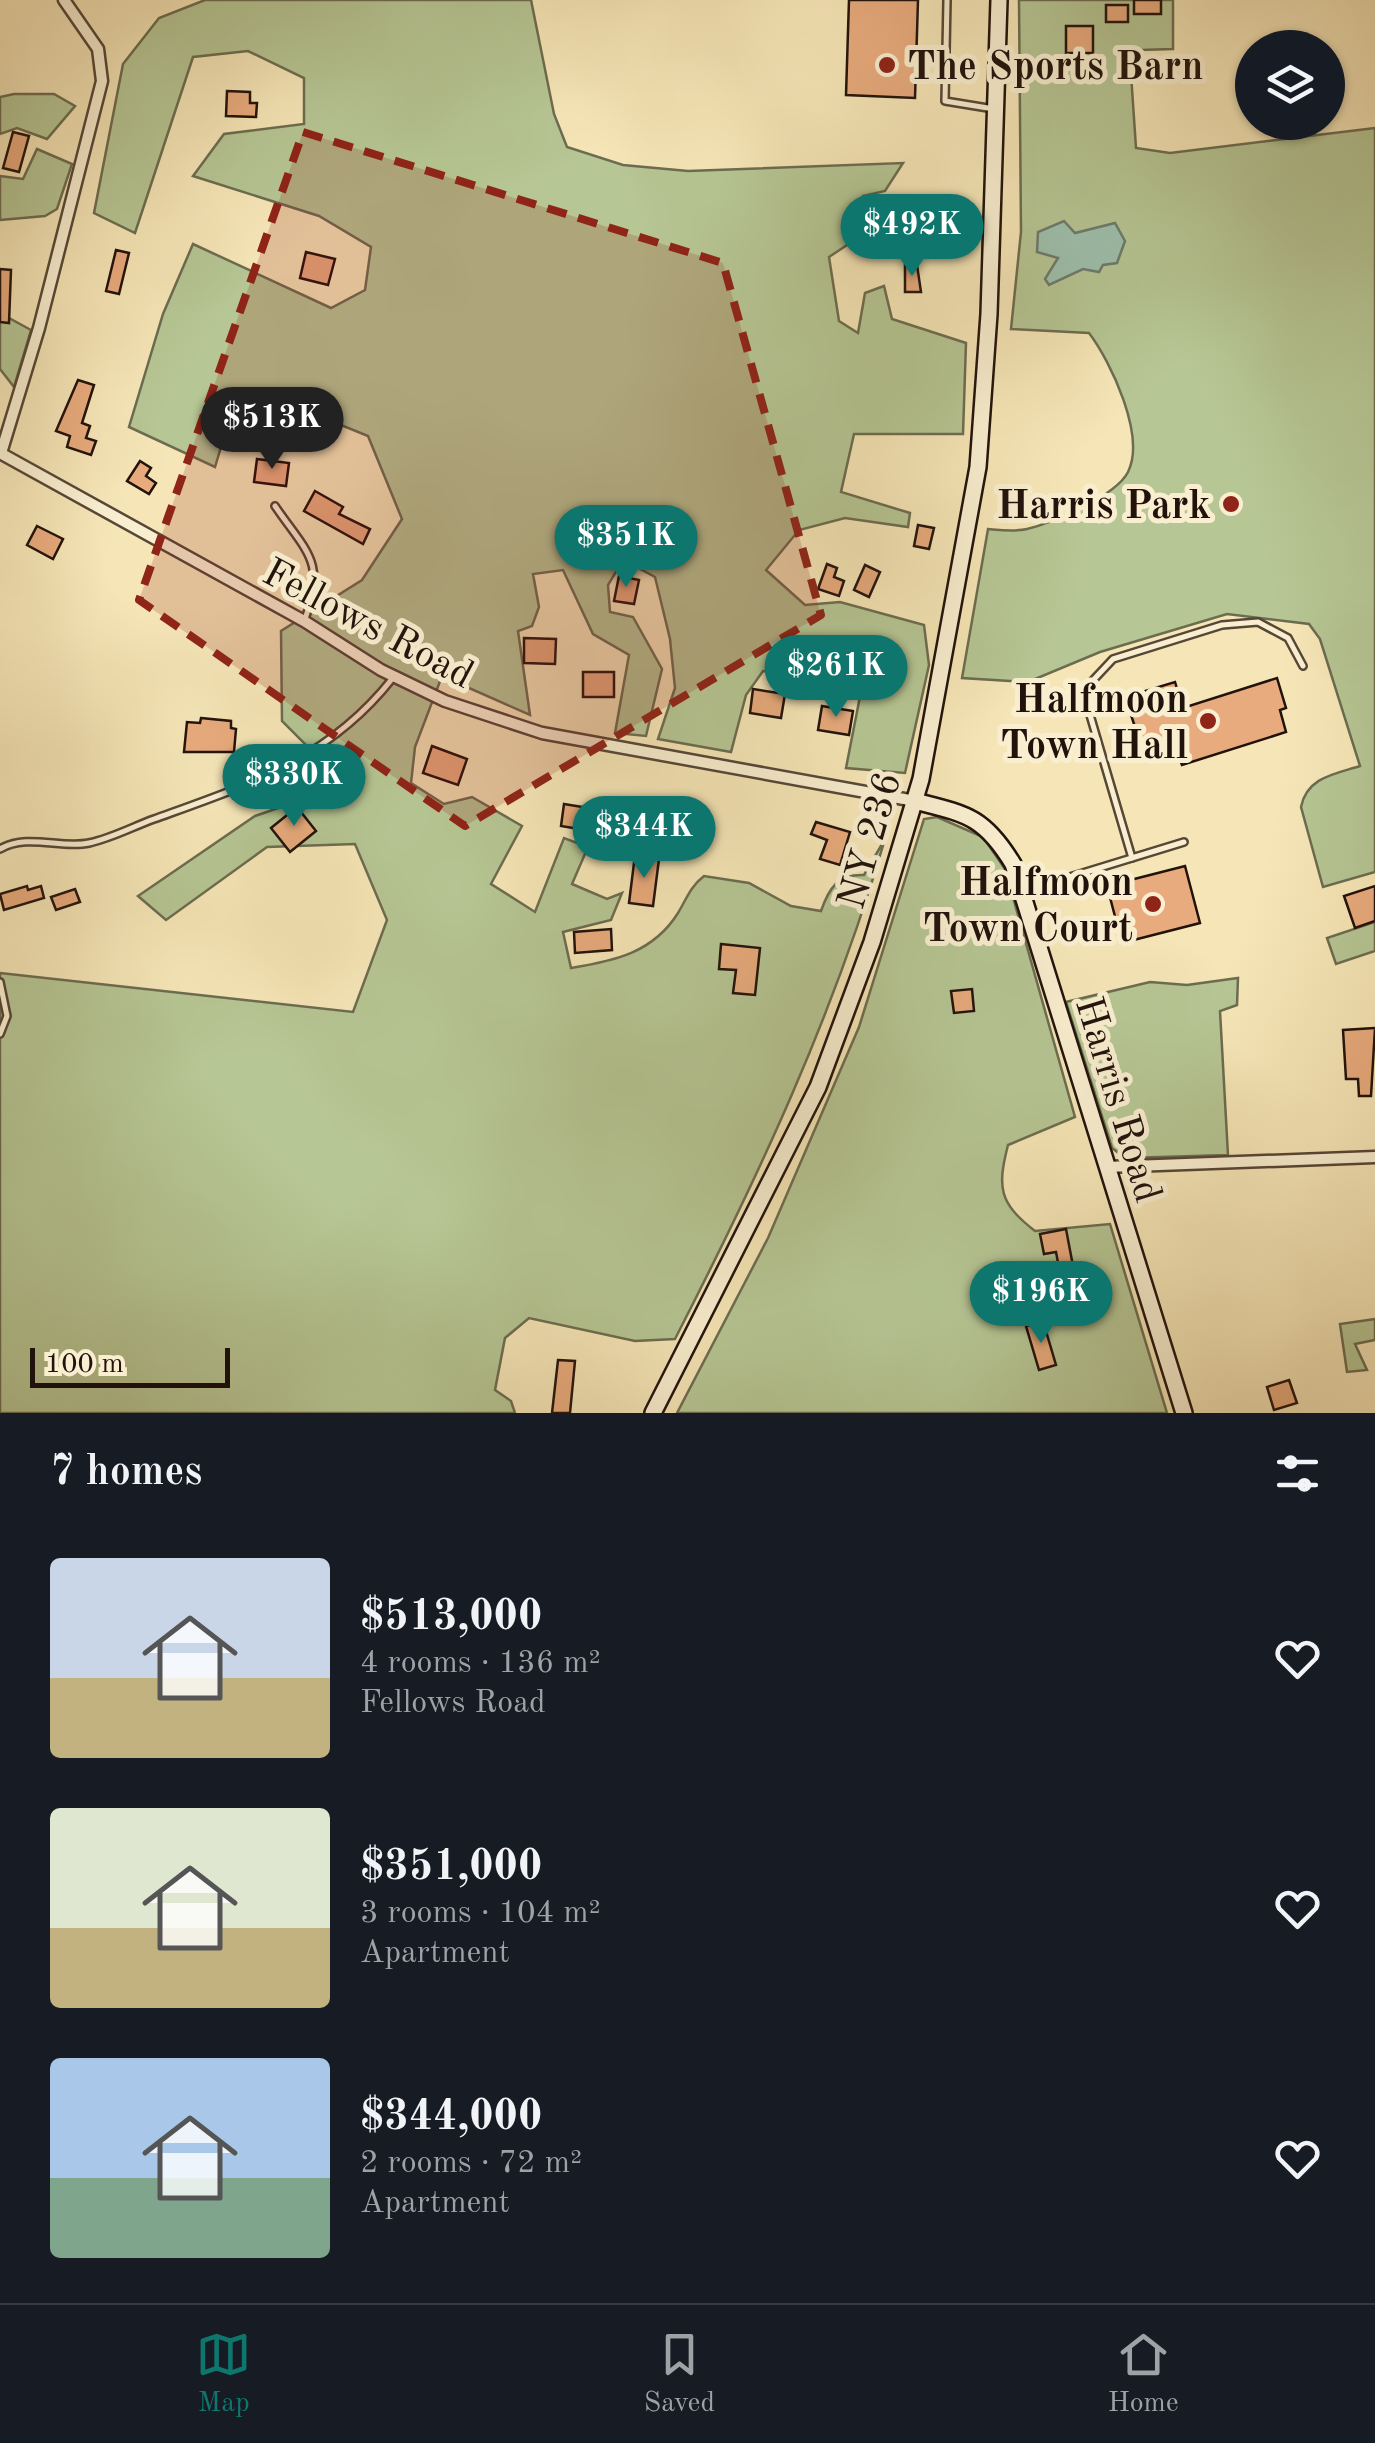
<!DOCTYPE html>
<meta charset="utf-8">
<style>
:root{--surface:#171b24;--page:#20242c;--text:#f1f3f6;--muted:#9ea1a6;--line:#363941;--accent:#0f766e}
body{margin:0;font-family:"Old Standard TT",serif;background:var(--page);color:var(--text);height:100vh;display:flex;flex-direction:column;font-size:38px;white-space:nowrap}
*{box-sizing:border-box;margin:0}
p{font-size:32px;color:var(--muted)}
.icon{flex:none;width:55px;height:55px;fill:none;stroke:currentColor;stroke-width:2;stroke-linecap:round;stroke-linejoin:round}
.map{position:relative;height:1413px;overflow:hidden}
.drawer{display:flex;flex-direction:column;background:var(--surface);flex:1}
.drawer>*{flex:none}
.fabs{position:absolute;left:1235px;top:30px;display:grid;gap:20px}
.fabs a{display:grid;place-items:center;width:110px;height:110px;border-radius:50%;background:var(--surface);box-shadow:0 2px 8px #0004;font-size:50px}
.scale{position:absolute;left:30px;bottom:25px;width:200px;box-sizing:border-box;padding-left:10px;border:5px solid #21120c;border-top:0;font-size:28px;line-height:35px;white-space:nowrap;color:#21120c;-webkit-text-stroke:8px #f9efd0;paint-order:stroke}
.price{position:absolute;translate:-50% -85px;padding:0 22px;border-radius:35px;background:var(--accent);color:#fff;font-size:32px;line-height:65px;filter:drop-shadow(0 2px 5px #0008)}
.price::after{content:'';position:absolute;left:50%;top:60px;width:30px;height:22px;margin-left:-15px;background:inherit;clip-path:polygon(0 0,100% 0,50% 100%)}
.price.selected{background:#222;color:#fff}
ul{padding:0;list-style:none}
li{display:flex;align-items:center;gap:30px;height:250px;padding:0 50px}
li span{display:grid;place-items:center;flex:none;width:280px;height:200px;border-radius:10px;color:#555}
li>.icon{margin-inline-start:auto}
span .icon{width:120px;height:120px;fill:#fffc;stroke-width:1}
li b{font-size:42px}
h2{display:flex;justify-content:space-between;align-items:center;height:120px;padding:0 50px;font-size:42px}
.menu{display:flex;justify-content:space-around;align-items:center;height:140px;border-top:2px solid var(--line);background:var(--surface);font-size:28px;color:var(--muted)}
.menu a{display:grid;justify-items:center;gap:5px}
.menu .selected{color:var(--accent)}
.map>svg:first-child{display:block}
.green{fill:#b6c694;stroke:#6c6c50;stroke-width:2.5}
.water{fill:#9dc0ad;stroke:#6b7a6d;stroke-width:2.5}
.building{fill:#e8ab7d;stroke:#21120c;stroke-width:2.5}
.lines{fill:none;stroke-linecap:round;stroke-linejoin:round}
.lane-casing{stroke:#564737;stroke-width:10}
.street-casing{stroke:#564737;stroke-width:15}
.secondary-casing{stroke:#21120c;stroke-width:20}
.lane{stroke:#f9efd0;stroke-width:5}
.street{stroke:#f9efd0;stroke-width:10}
.secondary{stroke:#f9efd0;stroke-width:15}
.marked{fill:#8f2418;fill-opacity:0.2;stroke:#8f2418;stroke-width:8;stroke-dasharray:20 12;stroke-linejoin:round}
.poi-dot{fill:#8f2418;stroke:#f9efd0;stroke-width:4}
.labels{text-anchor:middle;stroke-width:10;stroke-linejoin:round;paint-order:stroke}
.poi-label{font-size:40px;font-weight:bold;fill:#21120c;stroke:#f9efd0;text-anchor:end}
.street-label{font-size:40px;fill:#21120c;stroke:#f9efd0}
</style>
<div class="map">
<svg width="1375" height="1413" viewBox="0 0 1375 1413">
<rect width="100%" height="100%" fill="#f6e6b7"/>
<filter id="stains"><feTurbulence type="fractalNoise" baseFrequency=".002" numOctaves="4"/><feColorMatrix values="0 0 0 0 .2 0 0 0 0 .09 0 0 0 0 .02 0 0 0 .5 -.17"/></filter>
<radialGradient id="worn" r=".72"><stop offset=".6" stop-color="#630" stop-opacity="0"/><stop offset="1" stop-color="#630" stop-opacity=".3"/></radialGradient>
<g class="green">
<path d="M205,0H531L554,114L567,147L623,165L688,171L903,163L885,191L863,196L865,233L829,257L839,321L858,333L865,293L884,286L892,319L966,343L963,434H854L841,492L910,513L908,527L845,518L799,530L766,570L805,605L840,602L924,625L929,665L905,773L846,768L863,681L763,671L746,695L731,752L658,739L675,688L670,639L655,577L623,560L608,585L610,612L633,617L662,669L646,736L615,733L629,655L593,634L563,570L533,574L539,607L532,626L518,631L530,715L442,676L415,747L411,783L444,804L472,797L522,826L491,884L535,912L564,838L588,847L572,884L607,899L622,893L611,920L563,932L571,968C614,961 653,953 678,913C687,898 690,887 704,876L749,883L791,906L821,911C829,888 838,874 864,875L885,839C833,1017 759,1175 675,1339L635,1341L529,1318L505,1338L495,1390L511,1401L515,1413H0V973L353,1012L387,920L355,844L267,847L166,920L138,896L255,816L346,785L282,721L281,631L362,580L402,519L368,436L280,400L227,427L215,467L129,427L163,314L193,244L331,308L365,290L371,247L319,216L193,176L224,134L304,124V78L248,51L193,57L135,233L94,213L123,64L159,18Z"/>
<path d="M1019,0H1173V49L1139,50L1130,59L1136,148L1170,153L1375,128V872L1323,887L1301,807C1307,777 1335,774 1360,766L1320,639L1309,624L1227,614L1100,652L1028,682L962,678L988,529C1000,530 1015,532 1027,529C1052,523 1116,496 1128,472C1146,436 1111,362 1089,333L1011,329L1021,232Z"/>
<path d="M14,94H54L75,106L47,139L17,128L0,134V97Z"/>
<path d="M37,149L72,164L57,209L45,216L0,220V176L23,179Z"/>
<path d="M0,313L31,330L14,387L0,369Z"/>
<path d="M937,817L983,837L1005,869L1075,1117L1008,1145C997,1188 999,1203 1035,1231L1110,1224L1167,1413H677L768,1238L859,1027L924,819Z"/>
<path d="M1375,922V951L1336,964L1327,938Z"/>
<path d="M1238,978L1237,1005L1220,1011L1228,1155L1125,1158L1112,1148L1066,1002L1150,982L1187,985Z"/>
<path d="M1375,1319V1340L1355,1344L1367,1370L1347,1372L1340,1324Z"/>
</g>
<path class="water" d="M1064,221L1075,233L1115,223L1125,241L1117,263L1103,265L1099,272L1083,269L1049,285L1045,279L1058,258L1037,252L1038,232Z"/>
<g class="building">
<path d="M849,0H918L915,98L846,95Z"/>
<rect x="1134" y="0" width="27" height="14"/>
<rect x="1106" y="5" width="22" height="17"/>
<rect x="1066" y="26" width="27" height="27"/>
<path d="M227,91L250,92V103H257L256,117L226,116Z"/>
<path d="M13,132L29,136L19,172L3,168Z"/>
<rect x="872" y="201" width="22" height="27"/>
<path d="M116,250L129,253L119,294L106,291Z"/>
<path d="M306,252L335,259L328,285L300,278Z"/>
<path d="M905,265H917L921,292H905Z"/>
<path d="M0,269L11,270L9,323L0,322Z"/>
<path d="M78,380L94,385L82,423L90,426L86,438L96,441L91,455L67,447L70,436L56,431Z"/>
<path d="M257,459L289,463L286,486L254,482Z"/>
<path d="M140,461L151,468L146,476L156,483L149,494L127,481Z"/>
<path d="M315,491L343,507L339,514L370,529L363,544L304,511Z"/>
<path d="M918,525L934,528L929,549L914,546Z"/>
<path d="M37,526L63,539L53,559L27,545Z"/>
<path d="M827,564L837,568L834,577L844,581L839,596L818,589Z"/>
<path d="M865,565L880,572L869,597L854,590Z"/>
<path d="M619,576L639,580L634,604L614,601Z"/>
<path d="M524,638L556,639L555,664L524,663Z"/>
<rect x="583" y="672" width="31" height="25"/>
<path d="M1277,678L1286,708L1280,710L1286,732L1182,765L1177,752L1159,757L1156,747L1143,751L1125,697L1175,682L1183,708Z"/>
<path d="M753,689L785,694L781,718L750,713Z"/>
<path d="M822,706L853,711L849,735L818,730Z"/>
<path d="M201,718L231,721V728L236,729L234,752H184L187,722L200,723Z"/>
<path d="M432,746L467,759L458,785L423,773Z"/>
<path d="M564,804L607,811L603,833L561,826Z"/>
<path d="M297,807L316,831L290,852L271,828Z"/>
<path d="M816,822L850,832L840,865L820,859L827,840L811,834Z"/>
<path d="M635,855L659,859L653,906L629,903Z"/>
<path d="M1185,866L1200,923L1122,943L1107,886Z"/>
<path d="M27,886L28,890L41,886L44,898L4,910L0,894Z"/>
<path d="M1375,886V921L1355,928L1344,896Z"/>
<path d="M75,889L80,902L56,910L51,897Z"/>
<path d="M611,929L612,950L575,953L574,932Z"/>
<path d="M721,944L760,948L755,995L733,993L736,970L719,969Z"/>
<path d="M972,989L974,1011L954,1013L951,991Z"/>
<path d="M1375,1028L1371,1096H1359L1358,1079H1346L1343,1030Z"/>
<path d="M1066,1229L1073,1266L1059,1268L1056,1252L1044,1254L1040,1234Z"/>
<path d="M1043,1321L1056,1365L1039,1370L1026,1326Z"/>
<path d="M558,1360L575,1361L570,1413H552Z"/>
<path d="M1289,1380L1297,1403L1274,1410L1267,1387Z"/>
</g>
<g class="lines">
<g class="lane-casing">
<g id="lane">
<path d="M947,0L945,101L994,109"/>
<path d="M275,506C307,553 326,561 305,619"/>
<path d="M0,849C27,833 61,849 89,843C112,838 132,827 154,819C248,785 328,760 392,679"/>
<path d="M1132,858L1083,691L1113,659L1222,625L1258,622L1288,638L1303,666"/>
<path d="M1024,891L1184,842"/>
<path d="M0,982L7,1016L0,1034"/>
</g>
</g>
<g class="street-casing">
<g id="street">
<path d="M0,453L304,621L381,670L445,701L542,733L915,801"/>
<path d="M1,453L39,328L102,81L98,49L64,0"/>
<path d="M1106,1167L1375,1157"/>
</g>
</g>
<g class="secondary-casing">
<g id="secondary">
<path d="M915,801C966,814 984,816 1013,864L1184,1413"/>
<path d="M653,1413L818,1087L872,942L921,779L978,467L989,314L999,0"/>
</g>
</g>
<use href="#lane" class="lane"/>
<use href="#street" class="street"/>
<use href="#secondary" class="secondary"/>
</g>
<path class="marked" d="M303,132L723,263L821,615L465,826L139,600Z"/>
<g class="poi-dot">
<circle cx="887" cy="65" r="10"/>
<circle cx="1231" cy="504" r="10"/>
<circle cx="1208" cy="721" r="10"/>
<circle cx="1153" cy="904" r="10"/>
</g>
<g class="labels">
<g class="poi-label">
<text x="907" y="79" text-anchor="start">The Sports Barn</text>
<text x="1211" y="518">Harris Park</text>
<text x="1188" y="712">Halfmoon<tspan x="1188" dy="46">Town Hall</tspan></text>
<text x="1133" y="895">Halfmoon<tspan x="1133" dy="46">Town Court</tspan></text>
</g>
<g class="street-label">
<text transform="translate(369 622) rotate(28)" y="14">Fellows Road</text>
<text transform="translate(868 840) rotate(-74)" y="14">NY 236</text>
<text transform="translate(1120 1099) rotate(73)" y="14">Harris Road</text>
</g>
</g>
<rect width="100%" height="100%" filter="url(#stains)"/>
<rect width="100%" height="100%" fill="url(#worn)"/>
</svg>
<div class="fabs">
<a><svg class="icon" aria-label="layers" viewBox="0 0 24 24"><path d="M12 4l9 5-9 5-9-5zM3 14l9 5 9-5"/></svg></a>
</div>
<div class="scale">100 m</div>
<b class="price" style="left:912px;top:279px">$492K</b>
<b class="price selected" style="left:272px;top:472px">$513K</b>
<b class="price" style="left:626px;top:590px">$351K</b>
<b class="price" style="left:836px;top:720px">$261K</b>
<b class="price" style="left:294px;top:829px">$330K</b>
<b class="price" style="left:644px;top:881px">$344K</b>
<b class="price" style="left:1041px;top:1346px">$196K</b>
</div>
<section class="drawer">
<h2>7 homes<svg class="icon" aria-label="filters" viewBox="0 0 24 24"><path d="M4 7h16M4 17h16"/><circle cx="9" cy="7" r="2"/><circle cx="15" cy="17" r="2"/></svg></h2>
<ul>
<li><span style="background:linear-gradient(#c9d6e8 60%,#c2b280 0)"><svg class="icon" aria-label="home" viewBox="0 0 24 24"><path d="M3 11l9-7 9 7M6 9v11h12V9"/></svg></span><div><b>$513,000</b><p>4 rooms · 136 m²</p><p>Fellows Road</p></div><svg class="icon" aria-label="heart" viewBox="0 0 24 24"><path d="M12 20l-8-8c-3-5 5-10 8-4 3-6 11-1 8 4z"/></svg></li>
<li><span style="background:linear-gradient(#dfe7d0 60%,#c2b280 0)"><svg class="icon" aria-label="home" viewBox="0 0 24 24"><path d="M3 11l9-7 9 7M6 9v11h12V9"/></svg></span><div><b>$351,000</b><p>3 rooms · 104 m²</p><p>Apartment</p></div><svg class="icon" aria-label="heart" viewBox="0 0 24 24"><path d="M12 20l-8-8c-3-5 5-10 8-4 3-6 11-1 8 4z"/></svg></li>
<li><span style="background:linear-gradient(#a9c7e8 60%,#7fa58c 0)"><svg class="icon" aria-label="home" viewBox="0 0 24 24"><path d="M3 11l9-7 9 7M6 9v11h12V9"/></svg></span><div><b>$344,000</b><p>2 rooms · 72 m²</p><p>Apartment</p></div><svg class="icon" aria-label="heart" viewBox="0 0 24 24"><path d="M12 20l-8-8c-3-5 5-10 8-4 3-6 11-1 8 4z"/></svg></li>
</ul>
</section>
<nav class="menu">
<a class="selected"><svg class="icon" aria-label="map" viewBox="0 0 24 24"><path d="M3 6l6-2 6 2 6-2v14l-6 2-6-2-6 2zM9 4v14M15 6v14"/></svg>Map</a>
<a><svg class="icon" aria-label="saved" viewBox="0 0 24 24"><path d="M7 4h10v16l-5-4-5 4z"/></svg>Saved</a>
<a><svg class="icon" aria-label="home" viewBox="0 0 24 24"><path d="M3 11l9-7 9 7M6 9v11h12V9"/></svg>Home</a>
</nav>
